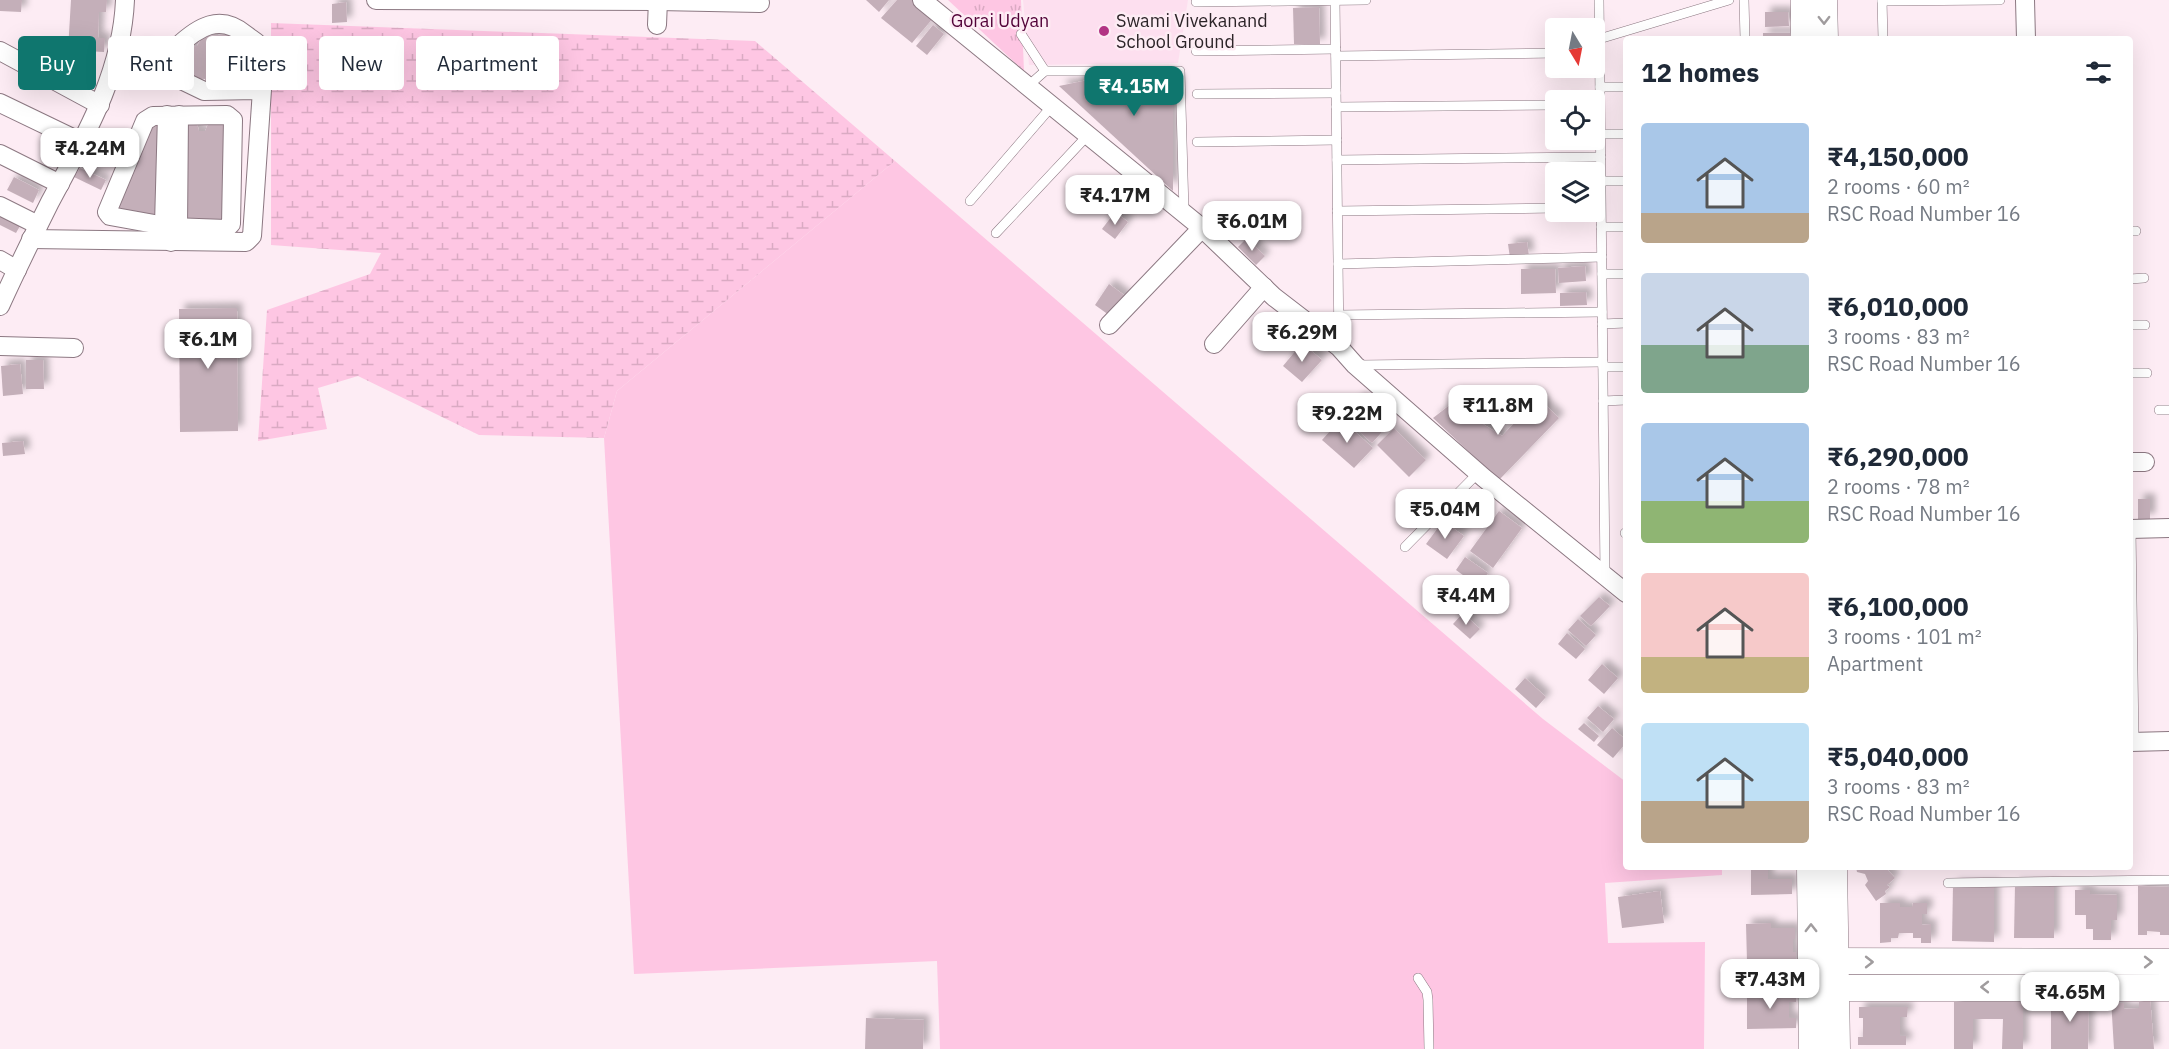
<!DOCTYPE html>
<meta charset="utf-8">
<style>
:root{--surface:#fff;--page:#f2f2f3;--text:#1f2937;--muted:#747a83;--accent:#0f766e}
body{margin:0;font-family:"IBM Plex Sans",sans-serif;background:var(--page);color:var(--text);height:100vh;display:flex;flex-direction:column;font-size:22px;white-space:nowrap}
*{box-sizing:border-box;margin:0}
p{font-size:20px;color:var(--muted)}
.icon{flex:none;width:33px;height:33px;fill:none;stroke:currentColor;stroke-width:2;stroke-linecap:round;stroke-linejoin:round}
.map{position:relative;flex:1;overflow:hidden}
.side{position:absolute;left:1623px;top:36px;width:510px;height:834px;display:flex;flex-direction:column;background:var(--surface);border-radius:6px;box-shadow:0 6px 24px #0002}
.side>*{flex:none}
.top-card{position:absolute;left:18px;top:36px;width:570px;height:54px;display:flex;gap:12px}
.needle{width:39px;rotate:170deg}
.tools{position:absolute;left:1545px;top:18px;display:grid;gap:12px}
.tools a{display:grid;place-items:center;width:60px;height:60px;border-radius:6px;background:var(--surface);box-shadow:0 6px 24px #0002;font-size:30px}
.price{position:absolute;translate:-50% -51px;padding:0 14px;border-radius:12px;background:#fff;color:#222;font-size:20px;line-height:39px;filter:drop-shadow(0 2px 3px #0008)}
.price::after{content:'';position:absolute;left:50%;top:36px;width:18px;height:14px;margin-left:-9px;background:inherit;clip-path:polygon(0 0,100% 0,50% 100%)}
.price.selected{background:var(--accent);color:#fff}
ul{padding:0;list-style:none}
li{display:flex;align-items:center;gap:18px;height:150px;padding:0 18px}
li span{display:grid;place-items:center;flex:none;width:168px;height:120px;border-radius:6px;color:#555}
li>.icon{margin-inline-start:auto}
span .icon{width:72px;height:72px;fill:#fffc;stroke-width:1}
li b{font-size:26px}
h2{display:flex;justify-content:space-between;align-items:center;height:72px;padding:0 18px;font-size:26px}
.pill{padding:0 21px;border-radius:6px;background:var(--surface);box-shadow:0 6px 24px #0002;font-size:21px;line-height:54px}
.pill.selected{background:var(--accent);color:#fff}
.map>svg:first-child{display:block}
.built{fill:#fddfef}
.green{fill:#fec6e3}
.wetland{fill:url(#wetland-marsh)}
.park{fill:url(#park-tufts)}
.building{fill:#c4afb9;filter:url(#shadow)}
.lines{fill:none;stroke-linecap:round;stroke-linejoin:round}
.lane-casing{stroke:#8c7882;stroke-width:10}
.street-casing{stroke:#8c7882;stroke-width:20}
.secondary-casing{stroke:#8c7882;stroke-width:27}
.path{stroke:#baacb3;stroke-width:3;stroke-dasharray:3 4.5;stroke-linecap:butt}
.lane{stroke:#fff;stroke-width:9}
.street{stroke:#fff;stroke-width:18}
.secondary{stroke:#fff;stroke-width:26}
.oneway{stroke:#a09c9e}
.poi-dot{fill:#b23484;stroke:#fdecf4;stroke-width:2}
.labels{text-anchor:middle;stroke-width:5;stroke-linejoin:round;paint-order:stroke}
.park-label{font-size:18px;fill:#520238;stroke:#fdecf4}
.poi-label{font-size:18px;fill:#2c2428;stroke:#fdecf4;text-anchor:start}
</style>
<div class="map">
<svg width="2169" height="1049" viewBox="0 0 2169 1049">
<defs>
<pattern id="wetland-marsh" width="20" height="14" patternUnits="userSpaceOnUse" patternTransform="scale(1.5)"><rect width="20" height="14" fill="#fec6e3"/><path d="M1 5h8M5 5V1M11 12h8M15 12V8" fill="none" stroke="#daaac3"/></pattern>
<pattern id="park-tufts" width="24" height="20" patternUnits="userSpaceOnUse" patternTransform="scale(1.5)"><rect width="24" height="20" fill="#fec6e3"/><path d="M3 7l-1-3M5 7V3M7 7l1-3M15 17l-1-3M17 17v-4M19 17l1-3" fill="none" stroke="#daaac3"/></pattern>
<filter id="shadow"><feDropShadow dx="5.5" dy="-5.5" stdDeviation="3" flood-color="#0004"/></filter>
</defs>
<rect width="100%" height="100%" fill="#fdecf4"/>
<path class="built" d="M1023,0H1188L1178,63L1029,65Z"/>
<path class="green" d="M895,161L1543,719L1626,782V867H1722V875L1605,883L1608,943L1705,942L1704,1049H940L937,961L634,974L604,438L617,391Z"/>
<path class="wetland" d="M271,23L755,41L895,161L617,391L604,438L479,435L358,376L318,388L327,429L258,441L267,310L370,274L381,253L271,245Z"/>
<path class="park" d="M948,0H1021L1024,71Z"/>
<g class="building">
<path d="M0,0H22L21,12L0,11Z"/>
<path d="M71,0H107L106,12H99L98,38H105L104,52L68,50Z"/>
<path d="M866,0H889L879,12Z"/>
<path d="M897,0H914L934,17L912,43L881,18Z"/>
<path d="M346,2L347,22L332,23V4Z"/>
<path d="M1319,7L1320,44H1294L1293,8Z"/>
<path d="M1765,12H1788L1789,26L1765,27Z"/>
<path d="M933,25L944,34L927,55L916,46Z"/>
<rect x="1763" y="33" width="27" height="6"/>
<path d="M233,34V42L240,40L243,51L256,49L257,76L234,79L233,88L206,86L205,79L185,78L184,47L197,46L203,36Z"/>
<path d="M141,45L162,58L146,83L126,70Z"/>
<path d="M43,53L58,61L49,77L34,68Z"/>
<path d="M1173,77V191L1059,86L1088,80Z"/>
<path d="M183,120H196L199,131H205L210,120L226,121V225L184,220Z"/>
<path d="M148,125L163,126L160,214H110Z"/>
<path d="M80,168L106,180L101,190L74,177Z"/>
<path d="M14,177L39,190L33,203L7,190Z"/>
<path d="M1115,212L1128,222L1115,239L1102,229Z"/>
<path d="M0,215L20,226L16,233L0,225Z"/>
<path d="M1247,238L1265,256L1256,265L1238,247Z"/>
<path d="M1527,242L1529,256L1510,258L1508,244Z"/>
<path d="M1585,266L1586,281L1559,283L1558,268Z"/>
<path d="M1521,269H1555L1556,293L1521,294Z"/>
<path d="M1109,284L1128,298L1113,318L1095,305Z"/>
<path d="M1586,292L1587,305L1560,306V293Z"/>
<path d="M237,308L238,431L180,432L179,309Z"/>
<path d="M1302,343L1322,360L1302,382L1283,366Z"/>
<path d="M26,360H43L44,389H26Z"/>
<path d="M20,364L23,394L3,396L1,366Z"/>
<path d="M1361,397L1390,423L1372,443L1343,417Z"/>
<path d="M1538,398L1559,418L1499,480L1433,418L1451,404L1502,436Z"/>
<path d="M1341,419L1373,448L1354,468L1322,440Z"/>
<path d="M1394,428L1426,460L1409,477L1377,445Z"/>
<path d="M23,441L25,454L3,456L2,443Z"/>
<rect x="2138" y="499" width="12" height="20"/>
<path d="M1499,511L1522,528L1493,568L1470,551Z"/>
<path d="M1443,521L1464,536L1447,559L1426,544Z"/>
<path d="M1465,557L1488,573L1478,586L1456,570Z"/>
<path d="M1599,597L1610,606L1591,626L1580,616Z"/>
<path d="M1463,613L1480,629L1470,639L1453,624Z"/>
<path d="M1578,619L1596,635L1586,646L1568,630Z"/>
<path d="M1567,633L1585,649L1576,659L1558,644Z"/>
<path d="M1602,664L1618,678L1604,694L1588,680Z"/>
<path d="M1525,678L1546,697L1536,708L1515,689Z"/>
<path d="M1598,706L1614,719L1603,732L1587,718Z"/>
<path d="M1584,723L1599,736L1594,742L1578,729Z"/>
<path d="M1612,728L1626,740V743L1613,758L1597,745Z"/>
<path d="M1751,867H1768V879H1792V894L1751,895Z"/>
<path d="M1856,867H1885L1895,878L1887,885L1890,887L1885,891L1886,894L1876,901L1865,885L1868,881L1865,874L1857,872Z"/>
<path d="M1953,885H1994V942L1952,941Z"/>
<path d="M2015,885H2054V938H2014Z"/>
<path d="M2138,886L2169,887V935H2160V932L2147,931V935H2138Z"/>
<path d="M2075,890H2090V894L2117,895V920H2111V940H2093V929H2086V915H2075Z"/>
<path d="M1660,891L1664,923L1622,928L1618,897Z"/>
<path d="M1880,903H1900V907H1912L1913,903H1927V914H1922V925L1931,924V943H1921V938H1913V933H1899L1898,938H1891V942L1880,943Z"/>
<path d="M1771,923V928H1795V939H1793V952H1796V967H1774V962H1747L1746,924Z"/>
<path d="M1747,991H1796V1002H1789V1018H1796V1028L1747,1029Z"/>
<path d="M2150,996L2154,1049H2114L2111,999L2119,998V1003H2124V1009L2139,1008V1002L2144,1001V997Z"/>
<path d="M2051,998H2089L2088,1049H2051Z"/>
<path d="M1954,1002H2023V1049H2002L2003,1019H1973V1049H1954Z"/>
<path d="M1859,1007H1908L1907,1017H1900V1036H1906V1045H1858V1037H1863V1018H1859Z"/>
<path d="M866,1018L924,1020L923,1049H865Z"/>
</g>
<g class="lines">
<g class="lane-casing">
<g id="lane">
<path d="M1335,0L1339,347"/>
<path d="M1599,0L1605,575"/>
<path d="M1744,0L1745,39"/>
<path d="M1882,0L1883,39"/>
<path d="M1882,1L2000,0"/>
<path d="M1196,2L1366,0"/>
<path d="M1021,34L1045,71"/>
<path d="M1599,39L1729,0"/>
<path d="M1196,51L1336,49"/>
<path d="M1336,56L1556,53"/>
<path d="M1028,86L1045,71H1180L1184,211"/>
<path d="M1600,87H1626"/>
<path d="M1197,94L1336,93"/>
<path d="M1336,107L1556,105"/>
<path d="M1601,134H1626"/>
<path d="M1197,142L1337,140"/>
<path d="M1337,160L1601,157"/>
<path d="M1601,181H1626"/>
<path d="M970,201L1052,106"/>
<path d="M1337,211L1556,208"/>
<path d="M1601,227H1626"/>
<path d="M2130,231H2136"/>
<path d="M996,233L1088,135"/>
<path d="M1338,264L1602,257"/>
<path d="M1602,274H1626"/>
<path d="M2130,279L2144,278"/>
<path d="M1338,315L1602,312"/>
<path d="M1602,324L1626,323"/>
<path d="M2130,325H2145"/>
<path d="M1359,365L1603,362"/>
<path d="M1603,367H1626"/>
<path d="M2130,373H2147"/>
<path d="M1603,401L1626,400"/>
<path d="M2159,410H2169"/>
<path d="M2131,529L2134,742"/>
<path d="M1625,533H1626"/>
<path d="M1405,547L1478,473"/>
<path d="M1948,883L2169,880"/>
<path d="M1418,978L1427,992L1428,1000L1429,1049"/>
</g>
</g>
<g class="street-casing">
<g id="street">
<path d="M376,0L658,1L760,3"/>
<path d="M922,0L1202,228L1274,297L1339,347L1355,365L1484,478L1626,593"/>
<path d="M2025,0L2026,39"/>
<path d="M657,25L658,0"/>
<path d="M0,51L100,105"/>
<path d="M0,103L81,142"/>
<path d="M0,154L60,184"/>
<path d="M0,206L38,225"/>
<path d="M164,225L167,115"/>
<path d="M178,227L179,115"/>
<path d="M31,239L246,242L252,236L263,75C263,68 264,58 262,51C260,43 252,40 246,35C220,13 198,27 177,47V78L204,91L260,90"/>
<path d="M171,242V227L226,229L231,224L233,120L227,115L153,116L145,121L107,212L110,216L171,227"/>
<path d="M0,260L17,270"/>
<path d="M0,306C16,271 33,236 50,202C84,138 122,74 125,0"/>
<path d="M1109,325L1202,228"/>
<path d="M1214,344L1264,287"/>
<path d="M0,346L74,348"/>
<path d="M2130,462H2145"/>
<path d="M2130,529L2169,528"/>
<path d="M2130,742L2169,741"/>
</g>
</g>
<g class="secondary-casing">
<g id="secondary">
<path d="M1804,0V39"/>
<path d="M1824,0L1825,39"/>
<path d="M1810,867L1812,1049"/>
<path d="M1834,867L1837,1049"/>
<path d="M1811,961L2169,962"/>
<path d="M1812,988H2169"/>
</g>
</g>
<path class="path" d="M128,75L144,84L163,82"/>
<use href="#lane" class="lane"/>
<use href="#street" class="street"/>
<use href="#secondary" class="secondary"/>
</g>
<defs><path id="oneway-chevron" d="M-2-3.5L2.5 0L-2 3.5" fill="none" stroke-width="1.6" stroke-linecap="round" stroke-linejoin="round" transform="scale(1.5)"/></defs>
<g class="oneway">
<use href="#oneway-chevron" transform="translate(1824 20) rotate(89)"/>
<use href="#oneway-chevron" transform="translate(1811 928) rotate(-90)"/>
<use href="#oneway-chevron" transform="translate(1869 962)"/>
<use href="#oneway-chevron" transform="translate(2148 962)"/>
<use href="#oneway-chevron" transform="translate(1985 987) rotate(180)"/>
</g>
<circle class="poi-dot" cx="1104" cy="31" r="6"/>
<g class="labels">
<g class="park-label">
<text x="1000" y="27">Gorai Udyan</text>
</g>
<g class="poi-label">
<text x="1116" y="27">Swami Vivekanand<tspan x="1116" dy="21">School Ground</tspan></text>
</g>
</g>
</svg>
<div class="tools">
<a><svg class="needle" viewBox="-14 -14 28 28"><path d="M0-13l5 13h-10z" fill="#e53935"/><path d="M0 13l5-13h-10z" fill="#747a83"/></svg></a>
<a><svg class="icon" aria-label="locate" viewBox="0 0 24 24"><circle cx="12" cy="12" r="6"/><path d="M12 2v4M12 18v4M2 12h4M18 12h4"/></svg></a>
<a><svg class="icon" aria-label="layers" viewBox="0 0 24 24"><path d="M12 4l9 5-9 5-9-5zM3 14l9 5 9-5"/></svg></a>
</div>
<b class="price selected" style="left:1134px;top:117px">₹4.15M</b>
<b class="price" style="left:90px;top:179px">₹4.24M</b>
<b class="price" style="left:1115px;top:226px">₹4.17M</b>
<b class="price" style="left:1252px;top:252px">₹6.01M</b>
<b class="price" style="left:1302px;top:363px">₹6.29M</b>
<b class="price" style="left:208px;top:370px">₹6.1M</b>
<b class="price" style="left:1498px;top:436px">₹11.8M</b>
<b class="price" style="left:1347px;top:444px">₹9.22M</b>
<b class="price" style="left:1445px;top:540px">₹5.04M</b>
<b class="price" style="left:1466px;top:626px">₹4.4M</b>
<b class="price" style="left:1770px;top:1010px">₹7.43M</b>
<b class="price" style="left:2070px;top:1023px">₹4.65M</b>
<div class="top-card">
<a class="pill selected">Buy</a>
<a class="pill">Rent</a>
<a class="pill">Filters</a>
<a class="pill">New</a>
<a class="pill">Apartment</a>
</div>
<section class="side">
<h2>12 homes<svg class="icon" aria-label="filters" viewBox="0 0 24 24"><path d="M4 7h16M4 17h16"/><circle cx="9" cy="7" r="2"/><circle cx="15" cy="17" r="2"/></svg></h2>
<ul>
<li><span style="background:linear-gradient(#a9c7e8 75%,#b9a48a 0)"><svg class="icon" aria-label="home" viewBox="0 0 24 24"><path d="M3 11l9-7 9 7M6 9v11h12V9"/></svg></span><div><b>₹4,150,000</b><p>2 rooms · 60 m²</p><p>RSC Road Number 16</p></div></li>
<li><span style="background:linear-gradient(#c9d6e8 60%,#7fa58c 0)"><svg class="icon" aria-label="home" viewBox="0 0 24 24"><path d="M3 11l9-7 9 7M6 9v11h12V9"/></svg></span><div><b>₹6,010,000</b><p>3 rooms · 83 m²</p><p>RSC Road Number 16</p></div></li>
<li><span style="background:linear-gradient(#a9c7e8 65%,#8fb573 0)"><svg class="icon" aria-label="home" viewBox="0 0 24 24"><path d="M3 11l9-7 9 7M6 9v11h12V9"/></svg></span><div><b>₹6,290,000</b><p>2 rooms · 78 m²</p><p>RSC Road Number 16</p></div></li>
<li><span style="background:linear-gradient(#f6c9c9 70%,#c2b280 0)"><svg class="icon" aria-label="home" viewBox="0 0 24 24"><path d="M3 11l9-7 9 7M6 9v11h12V9"/></svg></span><div><b>₹6,100,000</b><p>3 rooms · 101 m²</p><p>Apartment</p></div></li>
<li><span style="background:linear-gradient(#bfe0f5 65%,#b9a48a 0)"><svg class="icon" aria-label="home" viewBox="0 0 24 24"><path d="M3 11l9-7 9 7M6 9v11h12V9"/></svg></span><div><b>₹5,040,000</b><p>3 rooms · 83 m²</p><p>RSC Road Number 16</p></div></li>
</ul>
</section>
</div>
